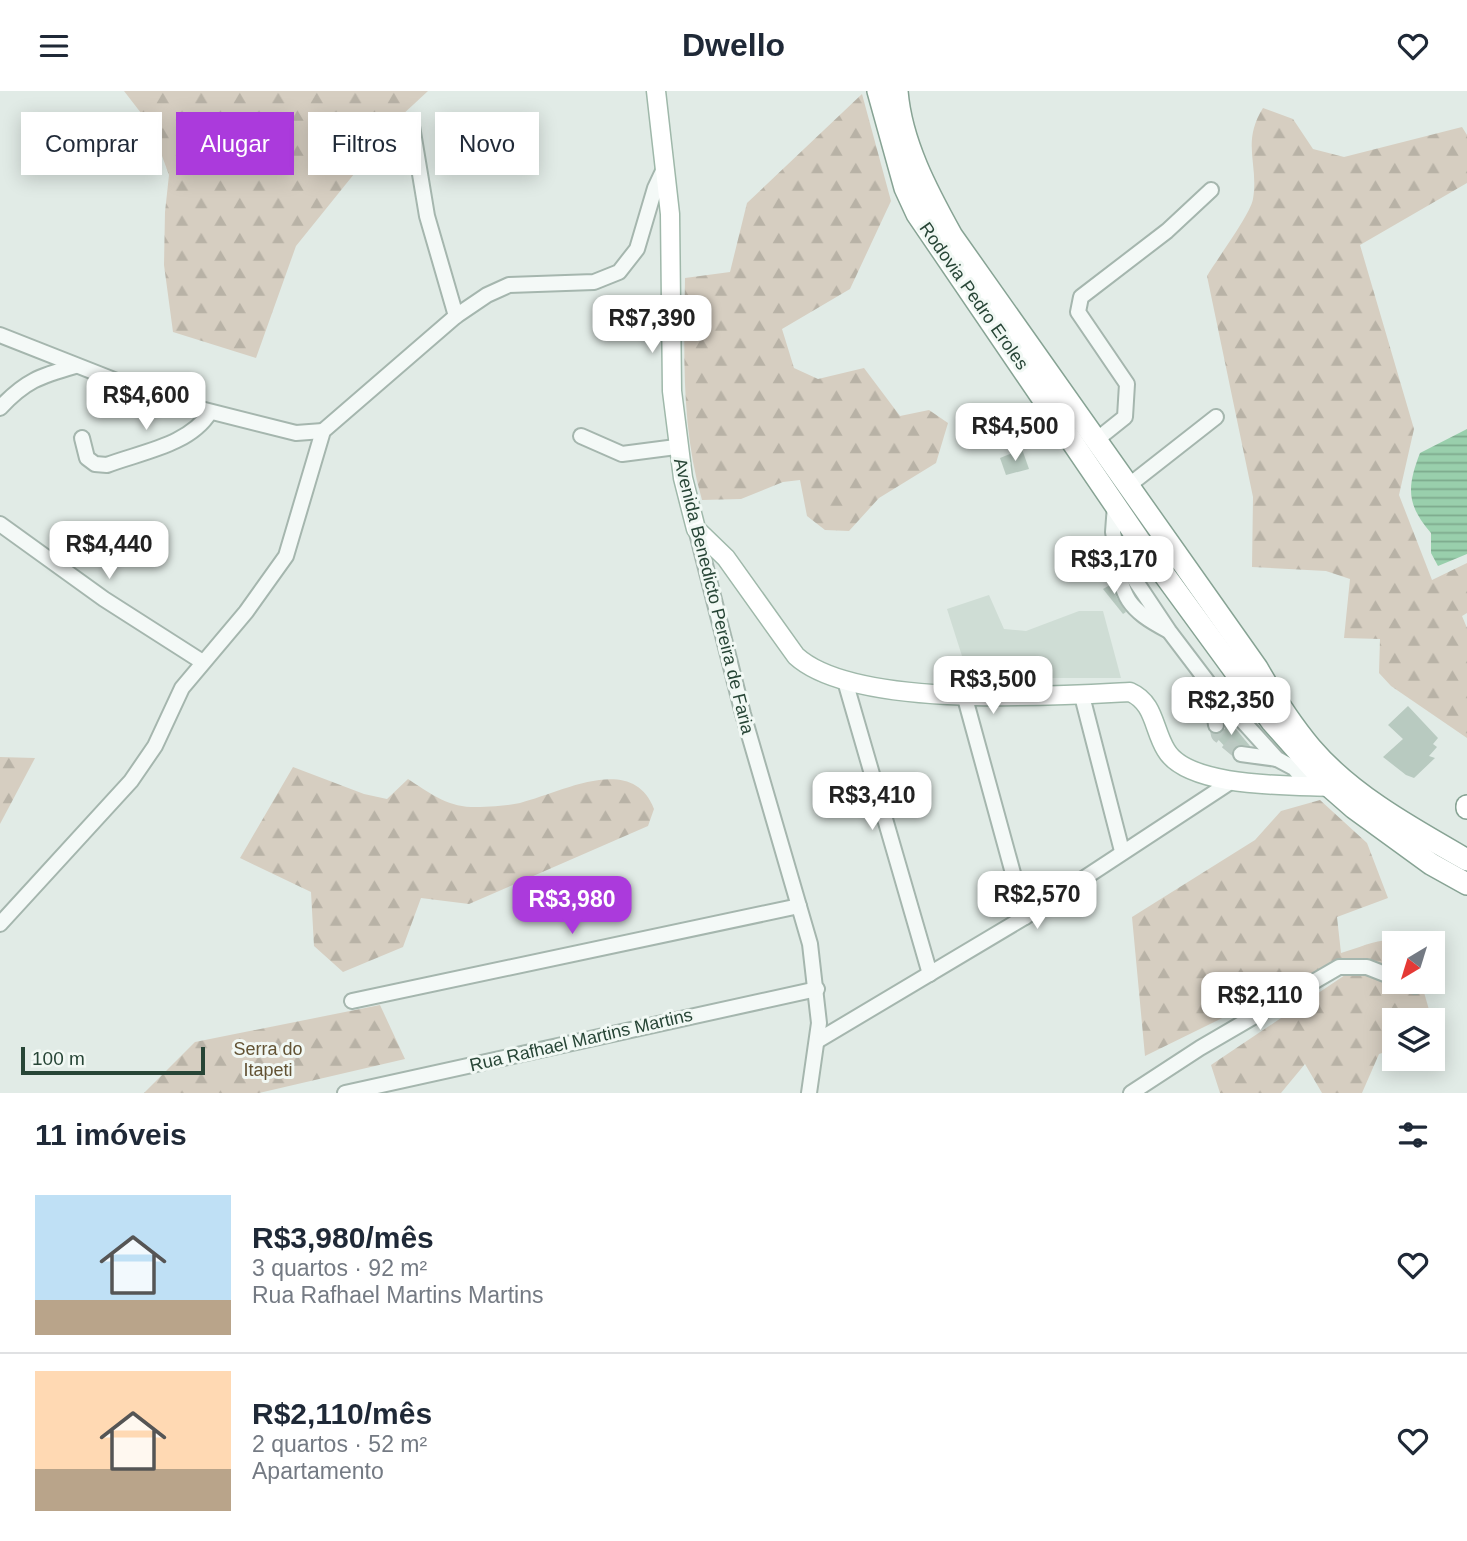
<!DOCTYPE html>
<html lang="pt">
<meta charset="utf-8">
<style>
:root{--surface:#fff;--page:#f6f6f7;--text:#1f2937;--muted:#747a83;--line:#e0e1e3;--accent:#ab3adc}
body{margin:0;font-family:Helvetica,sans-serif;background:var(--page);color:var(--text);height:100vh;display:flex;flex-direction:column;font-size:26px;white-space:nowrap}
*{box-sizing:border-box;margin:0}
p{font-size:23px;color:var(--muted)}
.icon{flex:none;width:38px;height:38px;fill:none;stroke:currentColor;stroke-width:2;stroke-linecap:round;stroke-linejoin:round}
.map{position:relative;height:1002px;overflow:hidden}
.panel{display:flex;flex-direction:column;background:var(--surface);flex:1}
.panel>*{flex:none}
.guide{position:absolute;left:21px;top:21px;width:700px;height:63px;display:flex;gap:14px}
.needle{width:46px;rotate:218deg}
.fabs{position:absolute;left:1382px;top:840px;display:grid;gap:14px}
.fabs a{display:grid;place-items:center;width:63px;height:63px;border-radius:0px;background:var(--surface);box-shadow:0 4px 18px #0003;font-size:35px}
.scale{position:absolute;left:21px;bottom:18px;width:184px;box-sizing:border-box;padding-left:7px;border:4px solid #274536;border-top:0;font-size:19px;line-height:24px;white-space:nowrap;color:#274536;-webkit-text-stroke:5px #f1f8f4;paint-order:stroke}
.price{position:absolute;translate:-50% -60px;padding:0 16px;border-radius:14px;background:#fff;color:#222;font-size:23px;line-height:46px;filter:drop-shadow(0 2px 4px #0008)}
.price::after{content:'';position:absolute;left:50%;top:42px;width:21px;height:16px;margin-left:-10px;background:inherit;clip-path:polygon(0 0,100% 0,50% 100%)}
.price.on{background:var(--accent);color:#fff}
ul{padding:0;list-style:none}
li{display:flex;align-items:center;gap:21px;height:175px;padding:0 35px}
li+li{border-top:2px solid var(--line)}
li span{display:grid;place-items:center;flex:none;width:196px;height:140px;border-radius:0px;color:#555}
li>.icon{margin-inline-start:auto}
span .icon{width:84px;height:84px;fill:#fffc;stroke-width:1}
li b{font-size:30px}
h2{display:flex;justify-content:space-between;align-items:center;height:84px;padding:0 35px;font-size:30px}
.pill{padding:0 24px;border-radius:0px;background:var(--surface);box-shadow:0 4px 18px #0003;font-size:24px;line-height:63px}
.pill.on{background:var(--accent);color:#fff}
header{display:flex;justify-content:space-between;align-items:center;height:91px;padding:0 35px;background:var(--surface);font-size:32px;font-weight:800}
.map>svg:first-child{display:block}
.built{fill:#cfddd5}
.forest{fill:url(#forest-firs)}
.water{fill:url(#water-rules)}
.building{fill:#b8cac0}
.lines{fill:none;stroke-linecap:round;stroke-linejoin:round}
.minor-tunnel{stroke:#bccac3;stroke-width:14;stroke-dasharray:14 7;stroke-linecap:butt}
.minor-casing{stroke:#a5b6ae;stroke-width:18}
.major-casing{stroke:#9fb8aa;stroke-width:21}
.highway-casing{stroke:#87a394;stroke-width:24}
.minor{stroke:#f4f9f7;stroke-width:14}
.major{stroke:#fff;stroke-width:18}
.highway{stroke:#fff;stroke-width:21}
.labels{text-anchor:middle;stroke-width:6;stroke-linejoin:round;paint-order:stroke}
.street-label{font-size:18px;fill:#274536;stroke:#f1f8f4}
.park-label{font-size:18px;fill:#625233;stroke:#f1f8f4}
</style>
<header><svg class="icon" aria-label="menu" viewBox="0 0 24 24"><path d="M4 6h16M4 12h16M4 18h16"/></svg>Dwello<svg class="icon" aria-label="heart" viewBox="0 0 24 24"><path d="M12 20l-8-8c-3-5 5-10 8-4 3-6 11-1 8 4z"/></svg></header>
<div class="map">
<svg width="1467" height="1002" viewBox="0 0 1467 1002">
<defs>
<pattern id="forest-firs" width="22" height="20" patternUnits="userSpaceOnUse" patternTransform="scale(1.75)"><rect width="22" height="20" fill="#d6cec1"/><path d="M5 1l3.5 6h-7zM16 11l3.5 6h-7z" fill="#b8b2a6"/></pattern>
<pattern id="water-rules" width="6" height="5" patternUnits="userSpaceOnUse" patternTransform="scale(1.75)"><rect width="6" height="5" fill="#99cfac"/><path d="M0 2.5h6" fill="none" stroke="#7daa8d"/></pattern>
</defs>
<rect width="100%" height="100%" fill="#e1ebe6"/>
<path class="built" d="M989,504L1004,538L1026,540L1079,520H1103L1121,587H969L947,518Z"/>
<g class="forest">
<path d="M124,0H428L400,26L296,155L256,267L173,241L164,174L165,121L169,84L151,35Z"/>
<path d="M862,3L891,110L850,198L782,238L794,277L818,288L864,277L900,325L929,319L948,332L936,372L879,407L849,440L825,439L807,425L800,389L783,391L741,408L702,409C681,336 684,262 685,187L730,181L747,112Z"/>
<path d="M1263,17L1293,28L1313,58L1344,66L1462,36L1467,44V92L1360,154L1414,338L1399,404L1432,489L1467,472V522L1462,525L1467,537V647L1391,595L1379,582L1380,548L1344,547L1350,488L1326,480L1252,476L1253,406L1207,185C1217,168 1250,124 1253,108C1259,73 1241,52 1263,17Z"/>
<path d="M0,666L35,667L0,733Z"/>
<path d="M293,676L364,703L387,708L408,688C428,701 446,715 471,716C486,716 507,715 520,712C561,702 632,661 654,718L648,735L469,813L421,807L403,856L343,881L314,855L311,801L240,767Z"/>
<path d="M1320,709L1367,752L1388,807L1337,826L1341,862C1363,856 1383,844 1406,852H1395V891H1421L1432,929H1395V958L1379,963L1362,1002H1322L1305,973L1281,1002H1220L1211,974L1357,876L1320,879L1145,965L1132,826L1255,749L1281,720Z"/>
<path d="M380,914L405,968L259,1002H144L195,951Z"/>
</g>
<path class="water" d="M1467,338V463L1438,475L1431,462V442C1406,413 1407,396 1420,362Z"/>
<g class="building">
<path d="M1022,358L1029,378L1006,384L1000,367Z"/>
<path d="M1110,486L1116,505L1126,521L1123,523L1103,498L1110,494L1107,488Z"/>
<path d="M1408,615L1438,647L1433,653L1437,656L1429,665L1435,667L1414,687L1406,684L1383,666L1403,648L1388,634Z"/>
<path d="M1225,626V625L1250,655L1237,654L1232,663L1213,643L1225,638Z"/>
</g>
<g class="lines">
<path class="minor-tunnel" d="M1216,634L1218,644L1241,663"/>
<g class="minor-casing">
<g id="minor">
<path d="M412,35L427,125L456,225"/>
<path d="M0,244L165,309L296,342L323,340"/>
<path d="M0,317C25,290 40,285 75,275"/>
<path d="M581,345L622,363L676,356"/>
<path d="M82,347L87,367L95,373L107,374C141,361 190,354 210,321"/>
<path d="M1095,350L1125,326L1127,293L1078,221L1081,206L1167,140L1211,99"/>
<path d="M1128,395L1216,326"/>
<path d="M1115,414L1113,441L1117,462L1169,540L1210,594L1277,668L1294,677L1309,695"/>
<path d="M0,433L104,508L201,570"/>
<path d="M696,438L743,623L810,853L819,932L809,1002"/>
<path d="M1117,463C1120,506 1129,519 1167,539"/>
<path d="M845,590L930,883"/>
<path d="M1210,594L1216,634"/>
<path d="M1082,605L1122,760"/>
<path d="M965,607L1025,826"/>
<path d="M1241,663L1277,668"/>
<path d="M0,833L131,690L155,655L182,597L246,521L286,465L323,340L456,225L487,204L509,194L594,191L619,181L637,158L655,97L663,80"/>
<path d="M1405,891L1415,895"/>
<path d="M352,910L799,815"/>
<path d="M817,950L1025,826L1232,690"/>
<path d="M345,1002L817,898"/>
<path d="M1131,1002L1200,957L1339,876H1367L1395,887"/>
</g>
</g>
<g class="major-casing">
<path id="major" d="M656,0L670,123L672,300L683,387L696,438L726,467L796,565C854,618 1053,605 1130,601C1155,612 1153,638 1166,659C1188,697 1290,694 1330,696"/>
</g>
<g class="highway-casing">
<g id="highway">
<path d="M878,0L905,97L917,123L1139,449L1272,631L1330,696L1354,717L1431,773L1467,793"/>
<path d="M897,0C901,51 927,100 952,145L1257,577C1273,605 1290,632 1311,657C1352,705 1413,738 1467,769"/>
<path d="M1467,715V717"/>
</g>
</g>
<use href="#minor" class="minor"/>
<use href="#major" class="major"/>
<use href="#highway" class="highway"/>
</g>
<g class="labels">
<g class="street-label">
<text transform="translate(974 205) rotate(55)" y="6">Rodovia Pedro Eroles</text>
<text transform="translate(714 505) rotate(76)" y="6">Avenida Benedicto Pereira de Faria</text>
<text transform="translate(581 949) rotate(-13)" y="6">Rua Rafhael Martins Martins</text>
</g>
<g class="park-label">
<text x="268" y="964">Serra do<tspan x="268" dy="21">Itapeti</tspan></text>
</g>
</g>
</svg>
<div class="fabs">
<a><svg class="needle" viewBox="-14 -14 28 28"><path d="M0-13l5 13h-10z" fill="#e53935"/><path d="M0 13l5-13h-10z" fill="#747a83"/></svg></a>
<a><svg class="icon" aria-label="layers" viewBox="0 0 24 24"><path d="M12 4l9 5-9 5-9-5zM3 14l9 5 9-5"/></svg></a>
</div>
<div class="scale">100 m</div>
<b class="price" style="left:652px;top:264px">R$7,390</b>
<b class="price" style="left:146px;top:341px">R$4,600</b>
<b class="price" style="left:1015px;top:372px">R$4,500</b>
<b class="price" style="left:109px;top:490px">R$4,440</b>
<b class="price" style="left:1114px;top:505px">R$3,170</b>
<b class="price" style="left:993px;top:625px">R$3,500</b>
<b class="price" style="left:1231px;top:646px">R$2,350</b>
<b class="price" style="left:872px;top:741px">R$3,410</b>
<b class="price" style="left:1037px;top:840px">R$2,570</b>
<b class="price on" style="left:572px;top:845px">R$3,980</b>
<b class="price" style="left:1260px;top:941px">R$2,110</b>
<div class="guide">
<a class="pill">Comprar</a>
<a class="pill on">Alugar</a>
<a class="pill">Filtros</a>
<a class="pill">Novo</a>
</div>
</div>
<section class="panel">
<h2>11 imóveis<svg class="icon" aria-label="filters" viewBox="0 0 24 24"><path d="M4 7h16M4 17h16"/><circle cx="9" cy="7" r="2"/><circle cx="15" cy="17" r="2"/></svg></h2>
<ul>
<li><span style="background:linear-gradient(#bfe0f5 75%,#b9a48a 0)"><svg class="icon" aria-label="home" viewBox="0 0 24 24"><path d="M3 11l9-7 9 7M6 9v11h12V9"/></svg></span><div><b>R$3,980/mês</b><p>3 quartos · 92 m²</p><p>Rua Rafhael Martins Martins</p></div><svg class="icon" aria-label="heart" viewBox="0 0 24 24"><path d="M12 20l-8-8c-3-5 5-10 8-4 3-6 11-1 8 4z"/></svg></li>
<li><span style="background:linear-gradient(#ffd9b3 70%,#b9a48a 0)"><svg class="icon" aria-label="home" viewBox="0 0 24 24"><path d="M3 11l9-7 9 7M6 9v11h12V9"/></svg></span><div><b>R$2,110/mês</b><p>2 quartos · 52 m²</p><p>Apartamento</p></div><svg class="icon" aria-label="heart" viewBox="0 0 24 24"><path d="M12 20l-8-8c-3-5 5-10 8-4 3-6 11-1 8 4z"/></svg></li>
</ul>
</section>
